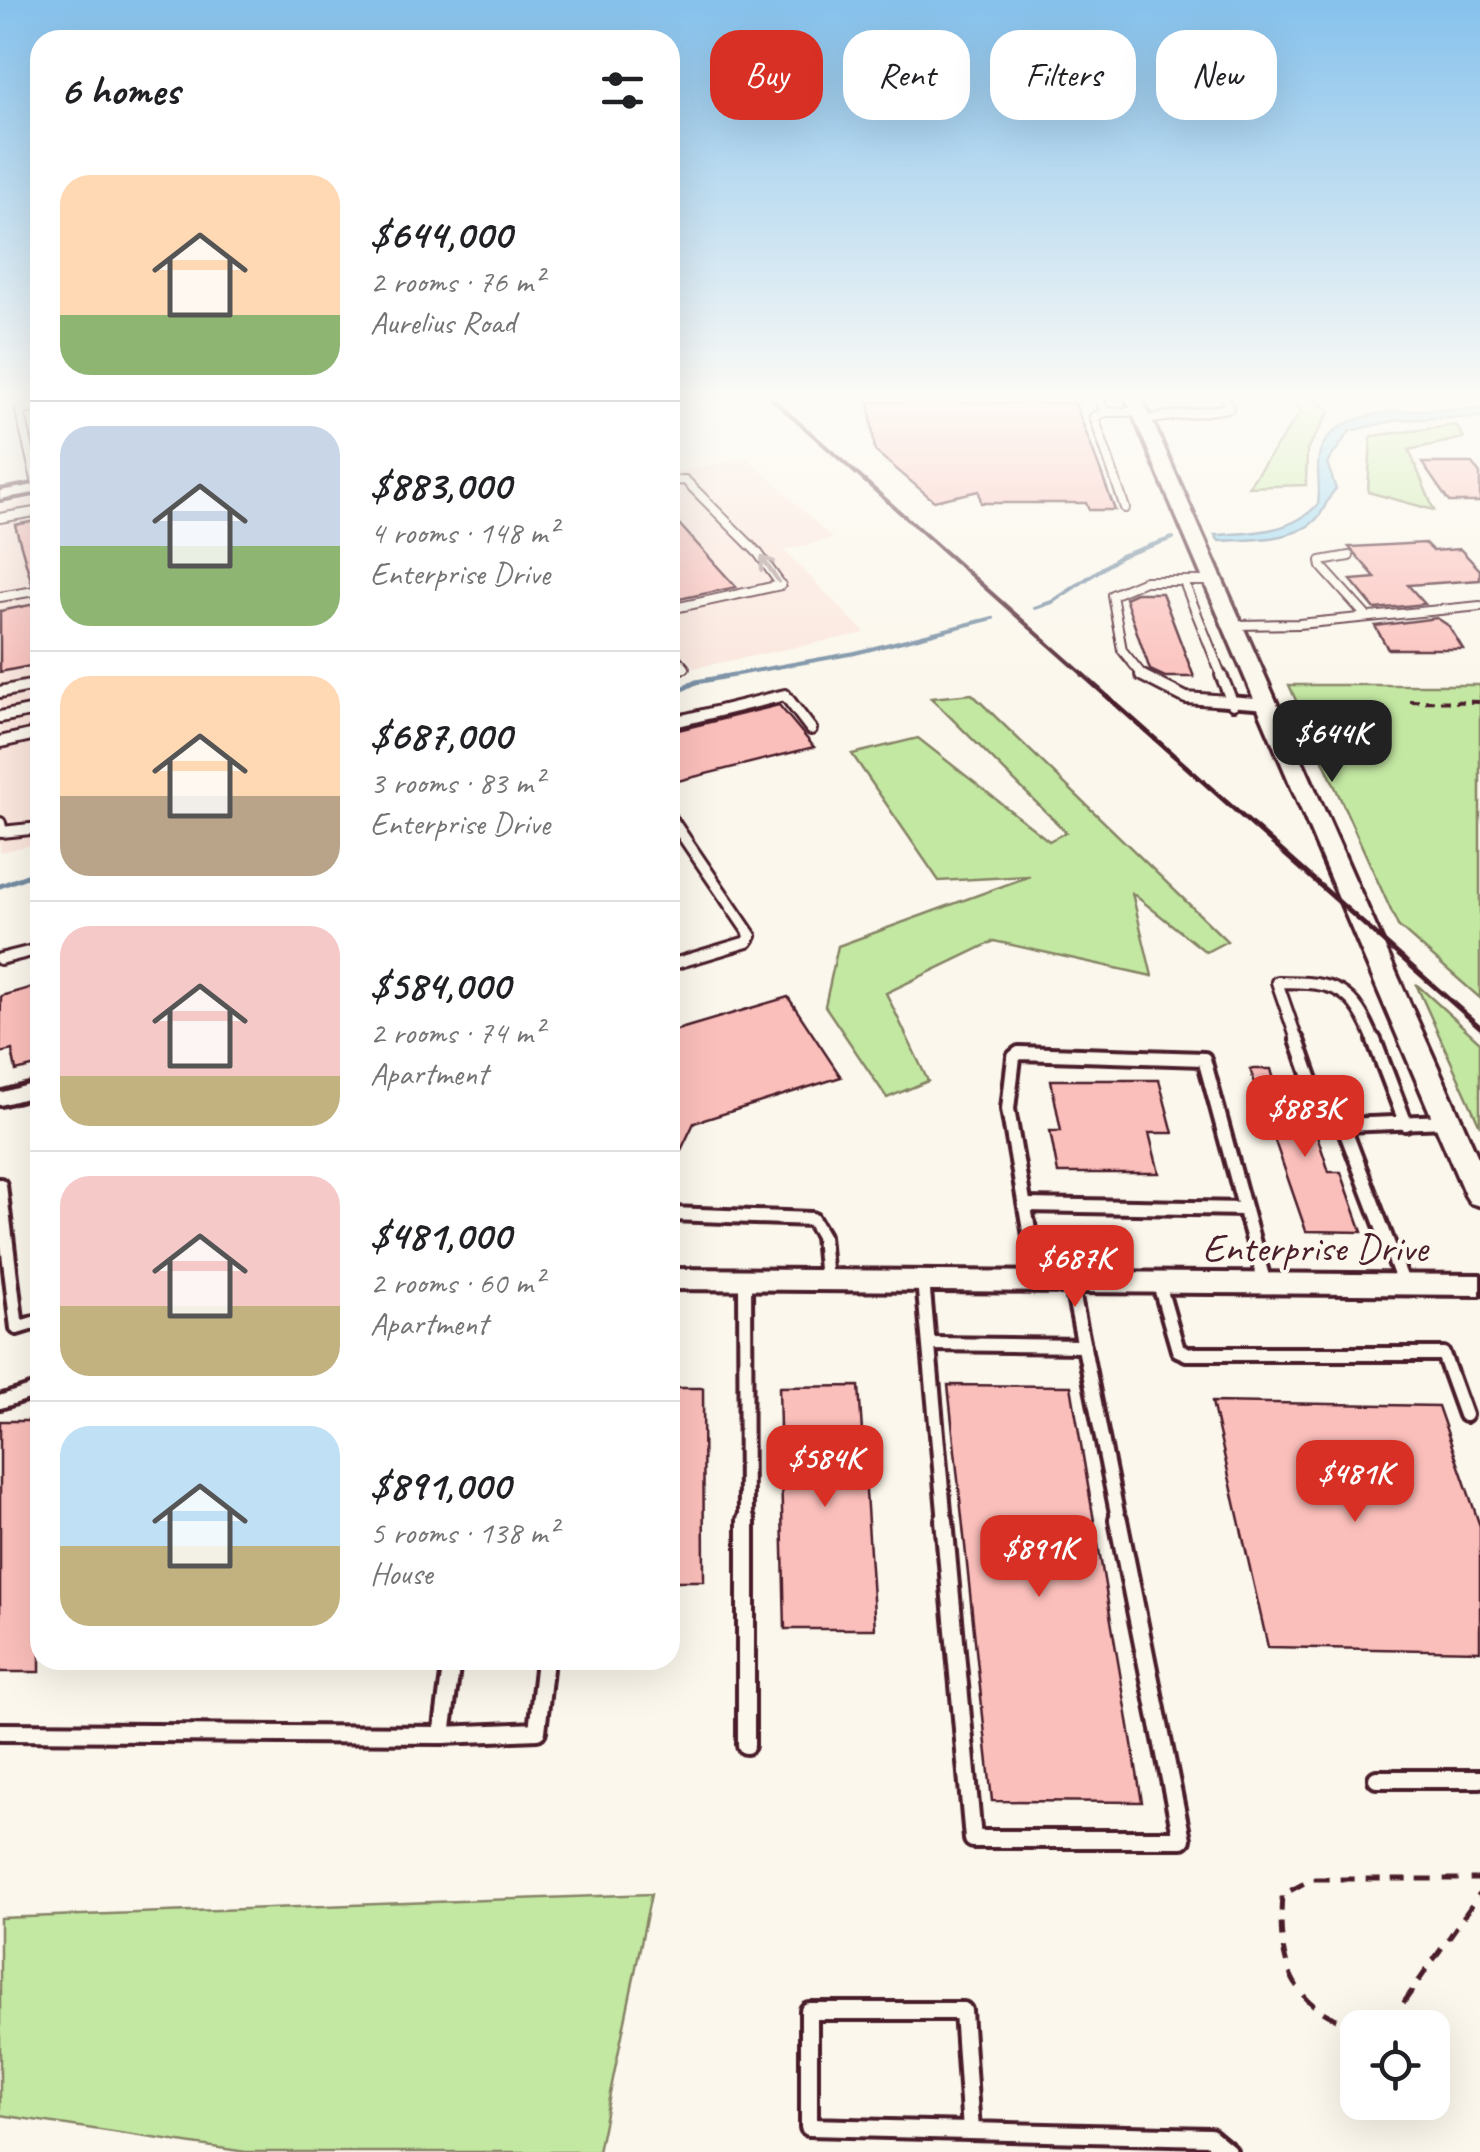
<!DOCTYPE html>
<meta charset="utf-8">
<style>
:root{--surface:#fff;--page:#f2f2f2;--text:#202124;--muted:#757577;--line:#e0e0e0;--accent:#d93025}
body{margin:0;font-family:Caveat,sans-serif;background:var(--page);color:var(--text);height:100vh;display:flex;flex-direction:column;font-size:38px;white-space:nowrap}
*{box-sizing:border-box;margin:0}
p{font-size:32px;color:var(--muted)}
.icon{flex:none;width:55px;height:55px;fill:none;stroke:currentColor;stroke-width:2;stroke-linecap:round;stroke-linejoin:round}
.map{position:relative;flex:1;overflow:hidden}
.side{position:absolute;left:30px;top:30px;width:650px;height:1640px;display:flex;flex-direction:column;background:var(--surface);border-radius:30px;box-shadow:0 10px 40px #0002}
.side>*{flex:none}
.hud{position:absolute;left:710px;top:30px;width:620px;height:90px;display:flex;gap:20px}
.buttons{position:absolute;left:1340px;top:2010px;display:grid;gap:20px}
.buttons a{display:grid;place-items:center;width:110px;height:110px;border-radius:20px;background:var(--surface);box-shadow:0 10px 40px #0002;font-size:50px}
.price{position:absolute;translate:-50% -85px;padding:0 22px;border-radius:20px;background:var(--accent);color:#fff;font-size:32px;line-height:65px;filter:drop-shadow(0 2px 5px #0008)}
.price::after{content:'';position:absolute;left:50%;top:60px;width:30px;height:22px;margin-left:-15px;background:inherit;clip-path:polygon(0 0,100% 0,50% 100%)}
.price.active{background:#222;color:#fff}
ul{padding:0;list-style:none}
li{display:flex;align-items:center;gap:30px;height:250px;padding:0 30px}
li+li{border-top:2px solid var(--line)}
li span{display:grid;place-items:center;flex:none;width:280px;height:200px;border-radius:30px;color:#555}
li>.icon{margin-inline-start:auto}
span .icon{width:120px;height:120px;fill:#fffc;stroke-width:1}
li b{font-size:42px}
h2{display:flex;justify-content:space-between;align-items:center;height:120px;padding:0 30px;font-size:42px}
.chip{padding:0 35px;border-radius:30px;background:var(--surface);box-shadow:0 10px 40px #0002;font-size:35px;line-height:90px}
.chip.active{background:var(--accent);color:#fff}
.map>svg:first-child{display:block}
.built{fill:#fbe6dd}
.green{fill:#c3e8a2;stroke:#868466;stroke-width:2.5}
.water{fill:#90d5f2;stroke:#748ca2;stroke-width:2.5}
.lines{fill:none;stroke-linecap:round;stroke-linejoin:round}
.stream-far1{stroke:#748ca2;stroke-width:4}
.stream{stroke:#748ca2;stroke-width:5}
.building{fill:#fbbfbb;stroke:#4a1f2b;stroke-width:2.5}
.service-far3-casing{stroke:#4a1f2b;stroke-width:12}
.service-far2-casing{stroke:#4a1f2b;stroke-width:16}
.service-far1-casing{stroke:#4a1f2b;stroke-width:20}
.service-casing{stroke:#4a1f2b;stroke-width:24}
.minor-casing{stroke:#4a1f2b;stroke-width:8}
.tertiary-casing{stroke:#4a1f2b;stroke-width:7}
.path-far1{stroke:#4a1f2b;stroke-width:4;stroke-dasharray:9 6;stroke-linecap:butt}
.path{stroke:#4a1f2b;stroke-width:5;stroke-dasharray:15 11;stroke-linecap:butt}
.service-far3{stroke:#fbf7ec;stroke-width:8}
.service-far2{stroke:#fbf7ec;stroke-width:10}
.service-far1{stroke:#fbf7ec;stroke-width:12}
.service{stroke:#fbf7ec;stroke-width:16}
.minor{fill:#fbf7ec;fill-rule:evenodd}
.tertiary{fill:#fbf7ec;fill-rule:evenodd}
.rail-far1{stroke:#4a1f2b;stroke-width:4}
.rail{stroke:#4a1f2b;stroke-width:5}
.oneway{stroke:#ab9695}
.labels{text-anchor:middle;stroke-width:8;stroke-linejoin:round;paint-order:stroke}
.street-label{font-size:40px;fill:#4a1f2b;stroke:#fbf7ec}
</style>
<div class="map">
<svg width="1480" height="2152" viewBox="0 0 1480 2152">
<rect width="100%" height="100%" fill="#fbf7ec"/>
<filter id="ink" filterUnits="userSpaceOnUse"><feTurbulence type="fractalNoise" baseFrequency=".01" numOctaves="2"/><feDisplacementMap in="SourceGraphic" scale="20" xChannelSelector="R" yChannelSelector="G"/><feConvolveMatrix kernelMatrix="1 2 1 2 8 2 1 2 1" color-interpolation-filters="sRGB"/></filter>
<g filter="url(#ink)">
<g class="built">
<path d="M748,458L833,539L784,550L865,633L694,668L670,639V473Z"/>
<path d="M40,498V843L0,852V505Z"/>
</g>
<g class="green">
<path d="M1290,398H1314L1330,411L1307,450L1306,485L1248,487L1301,411Z"/>
<path d="M1456,425L1464,438L1409,450L1434,510L1368,492L1371,436Z"/>
<path d="M1289,685H1480V998L1398,926Z"/>
<path d="M972,694L1227,941L1206,952L1132,893L1152,976L994,941L886,993L928,1081L887,1098L825,1006L838,946L1030,876L939,881L852,754L918,738L1049,841L1066,832L931,698Z"/>
<path d="M1416,984L1480,1042V1126Z"/>
<path d="M651,1894L598,2152H246L0,2115V1918Z"/>
</g>
<path class="water" d="M1480,409V417L1397,420L1350,431L1327,463L1336,489C1327,497 1326,507 1319,516C1299,542 1248,539 1219,541L1215,535C1253,533 1292,533 1318,504C1321,488 1316,472 1319,457C1329,400 1436,411 1480,409Z"/>
<g class="lines">
<g class="stream-far1">
<path d="M1035,608L1052,602L1121,556L1173,538"/>
<path d="M721,677L855,653L993,618"/>
</g>
<g class="stream">
<path d="M670,695L696,682L734,675"/>
<path d="M0,886L40,871"/>
</g>
</g>
<g class="building">
<path d="M869,402L1075,403L1115,510H1089L1086,503H981L979,491L934,501L875,451Z"/>
<path d="M1422,463H1472L1480,474V502H1449Z"/>
<path d="M670,514L736,587L670,601Z"/>
<path d="M40,520V583L32,584L15,525Z"/>
<path d="M1425,543L1433,551L1460,549L1480,570V580L1408,585L1425,604L1375,609L1351,580L1376,578L1349,547Z"/>
<path d="M1136,593H1162L1194,677H1165L1150,670L1125,598Z"/>
<path d="M40,603V664L0,672V611Z"/>
<path d="M1437,618L1449,626L1463,649H1388L1375,626Z"/>
<path d="M779,705L814,747L670,783V732Z"/>
<path d="M40,985V1065L16,1071L12,1050L0,1053L1,996Z"/>
<path d="M788,997L841,1077L694,1123L670,1173V1032Z"/>
<path d="M1250,1069H1271L1276,1087H1289L1293,1099H1305L1329,1172H1341L1362,1232L1306,1231Z"/>
<path d="M1051,1080H1159L1173,1133H1149L1159,1173H1058L1050,1131H1061Z"/>
<path d="M948,1385L1071,1386L1142,1802L992,1801Z"/>
<path d="M859,1386L875,1629H785L779,1387Z"/>
<path d="M670,1388H703L704,1581H670Z"/>
<path d="M1212,1402L1438,1406L1480,1526V1651L1268,1647Z"/>
<rect x="0" y="1421" width="40" height="251"/>
</g>
<g class="lines">
<g class="service-far3-casing">
<g id="service-far3">
<path d="M1099,398L1105,412L1094,417L1125,508"/>
<path d="M1105,412H1140"/>
<path d="M1144,420L1229,408L1225,398"/>
<path d="M670,481L685,480L758,553L781,585L670,609"/>
<path d="M38,488L20,411L40,406"/>
<path d="M0,518L40,511"/>
<path d="M1349,556L1321,561L1322,567L1367,617"/>
<path d="M1184,582L1222,677"/>
<path d="M0,597L40,590"/>
<path d="M1235,625L1299,624L1480,606"/>
<path d="M670,651L685,668L670,671"/>
<path d="M1144,677L1122,650L1112,595L1145,581H1216"/>
</g>
</g>
<g class="service-far2-casing">
<g id="service-far2">
<path d="M1141,675L1186,698L1269,704"/>
<path d="M1221,675L1233,704"/>
<path d="M0,692L40,684"/>
<path d="M0,717L40,709"/>
<path d="M670,723L785,695L811,729"/>
<path d="M0,742L40,733"/>
<path d="M670,817L751,936L747,942L670,965"/>
<path d="M0,823L2,832L40,828"/>
<path d="M0,959L40,949"/>
<path d="M1298,1043L1277,982C1336,982 1353,987 1375,1043"/>
</g>
</g>
<g class="service-far1-casing">
<g id="service-far1">
<path d="M1297,1040L1317,1097L1343,1125"/>
<path d="M1374,1040L1406,1124"/>
<path d="M0,1099L40,1088"/>
<path d="M0,1185L17,1328L40,1321"/>
<path d="M1026,1205L1244,1209"/>
<path d="M670,1214L812,1219L822,1236L826,1280"/>
<path d="M745,1279L746,1523"/>
<path d="M923,1280L945,1523"/>
<path d="M1038,1282L1008,1109L1014,1057L1019,1053L1204,1059L1265,1284"/>
<path d="M1071,1282L1119,1523"/>
<path d="M1159,1284L1178,1350L1187,1354H1443L1465,1415"/>
<path d="M1404,1285L1343,1125L1447,1121"/>
<path d="M931,1344L1084,1346"/>
<path d="M0,1402L40,1389"/>
</g>
</g>
<g class="service-casing">
<g id="service">
<path d="M746,1520V1745"/>
<path d="M944,1520L973,1839H1182L1118,1520"/>
<path d="M0,1732L442,1735L452,1660"/>
<path d="M442,1735L537,1731L545,1660"/>
<path d="M1377,1779H1480"/>
<path d="M971,2131L963,2011H809V2127L1210,2137L1228,2152"/>
</g>
</g>
<g class="minor-casing">
<g id="minor">
<path d="M40,484V492L0,499V491Z"/>
<path d="M670,1269L1480,1275V1295L670,1289Z"/>
</g>
</g>
<g class="tertiary-casing">
<path id="tertiary" d="M1126,398H1142L1480,1162V1206L1470,1203L1465,1195Z"/>
</g>
<path class="path-far1" d="M1410,701L1480,702"/>
<g class="path">
<path d="M1361,2028C1291,2009 1277,1964 1282,1895L1312,1879H1480"/>
<path d="M1361,2028L1393,2018L1480,1893"/>
</g>
<use href="#service-far3" class="service-far3"/>
<use href="#service-far2" class="service-far2"/>
<use href="#service-far1" class="service-far1"/>
<use href="#service" class="service"/>
<use href="#minor" class="minor"/>
<use href="#tertiary" class="tertiary"/>
<path class="rail-far1" d="M771,398L1086,677"/>
<path class="rail" d="M1083,675L1480,1027"/>
</g>
<defs><path id="oneway-shaft" d="M-6 0H5M1.5-3L5.5 0L1.5 3" fill="none" stroke-width="1.6" stroke-linecap="round" stroke-linejoin="round" transform="scale(2.5)"/></defs>
<use class="oneway" href="#oneway-shaft" transform="translate(770 569) rotate(-125)"/>
</g>
<linearGradient id="sky" x2="0" y2="1"><stop stop-color="#85c1ec"/><stop offset="0.57" stop-color="#fdfbf6"/><stop offset="1" stop-color="#fdfbf6" stop-opacity="0"/></linearGradient>
<rect width="1480" height="699" fill="url(#sky)"/>
<g class="labels">
<g class="street-label">
<text x="1315" y="1261">Enterprise Drive</text>
</g>
</g>
</svg>
<div class="buttons">
<a><svg class="icon" aria-label="locate" viewBox="0 0 24 24"><circle cx="12" cy="12" r="6"/><path d="M12 2v4M12 18v4M2 12h4M18 12h4"/></svg></a>
</div>
<b class="price active" style="left:1332px;top:785px">$644K</b>
<b class="price" style="left:1305px;top:1160px">$883K</b>
<b class="price" style="left:1075px;top:1310px">$687K</b>
<b class="price" style="left:825px;top:1510px">$584K</b>
<b class="price" style="left:1355px;top:1525px">$481K</b>
<b class="price" style="left:1039px;top:1600px">$891K</b>
<div class="hud">
<a class="chip active">Buy</a>
<a class="chip">Rent</a>
<a class="chip">Filters</a>
<a class="chip">New</a>
</div>
<section class="side">
<h2>6 homes<svg class="icon" aria-label="filters" viewBox="0 0 24 24"><path d="M4 7h16M4 17h16"/><circle cx="9" cy="7" r="2"/><circle cx="15" cy="17" r="2"/></svg></h2>
<ul>
<li><span style="background:linear-gradient(#ffd9b3 70%,#8fb573 0)"><svg class="icon" aria-label="home" viewBox="0 0 24 24"><path d="M3 11l9-7 9 7M6 9v11h12V9"/></svg></span><div><b>$644,000</b><p>2 rooms · 76 m²</p><p>Aurelius Road</p></div></li>
<li><span style="background:linear-gradient(#c9d6e8 60%,#8fb573 0)"><svg class="icon" aria-label="home" viewBox="0 0 24 24"><path d="M3 11l9-7 9 7M6 9v11h12V9"/></svg></span><div><b>$883,000</b><p>4 rooms · 148 m²</p><p>Enterprise Drive</p></div></li>
<li><span style="background:linear-gradient(#ffd9b3 60%,#b9a48a 0)"><svg class="icon" aria-label="home" viewBox="0 0 24 24"><path d="M3 11l9-7 9 7M6 9v11h12V9"/></svg></span><div><b>$687,000</b><p>3 rooms · 83 m²</p><p>Enterprise Drive</p></div></li>
<li><span style="background:linear-gradient(#f6c9c9 75%,#c2b280 0)"><svg class="icon" aria-label="home" viewBox="0 0 24 24"><path d="M3 11l9-7 9 7M6 9v11h12V9"/></svg></span><div><b>$584,000</b><p>2 rooms · 74 m²</p><p>Apartment</p></div></li>
<li><span style="background:linear-gradient(#f6c9c9 65%,#c2b280 0)"><svg class="icon" aria-label="home" viewBox="0 0 24 24"><path d="M3 11l9-7 9 7M6 9v11h12V9"/></svg></span><div><b>$481,000</b><p>2 rooms · 60 m²</p><p>Apartment</p></div></li>
<li><span style="background:linear-gradient(#bfe0f5 60%,#c2b280 0)"><svg class="icon" aria-label="home" viewBox="0 0 24 24"><path d="M3 11l9-7 9 7M6 9v11h12V9"/></svg></span><div><b>$891,000</b><p>5 rooms · 138 m²</p><p>House</p></div></li>
</ul>
</section>
</div>
